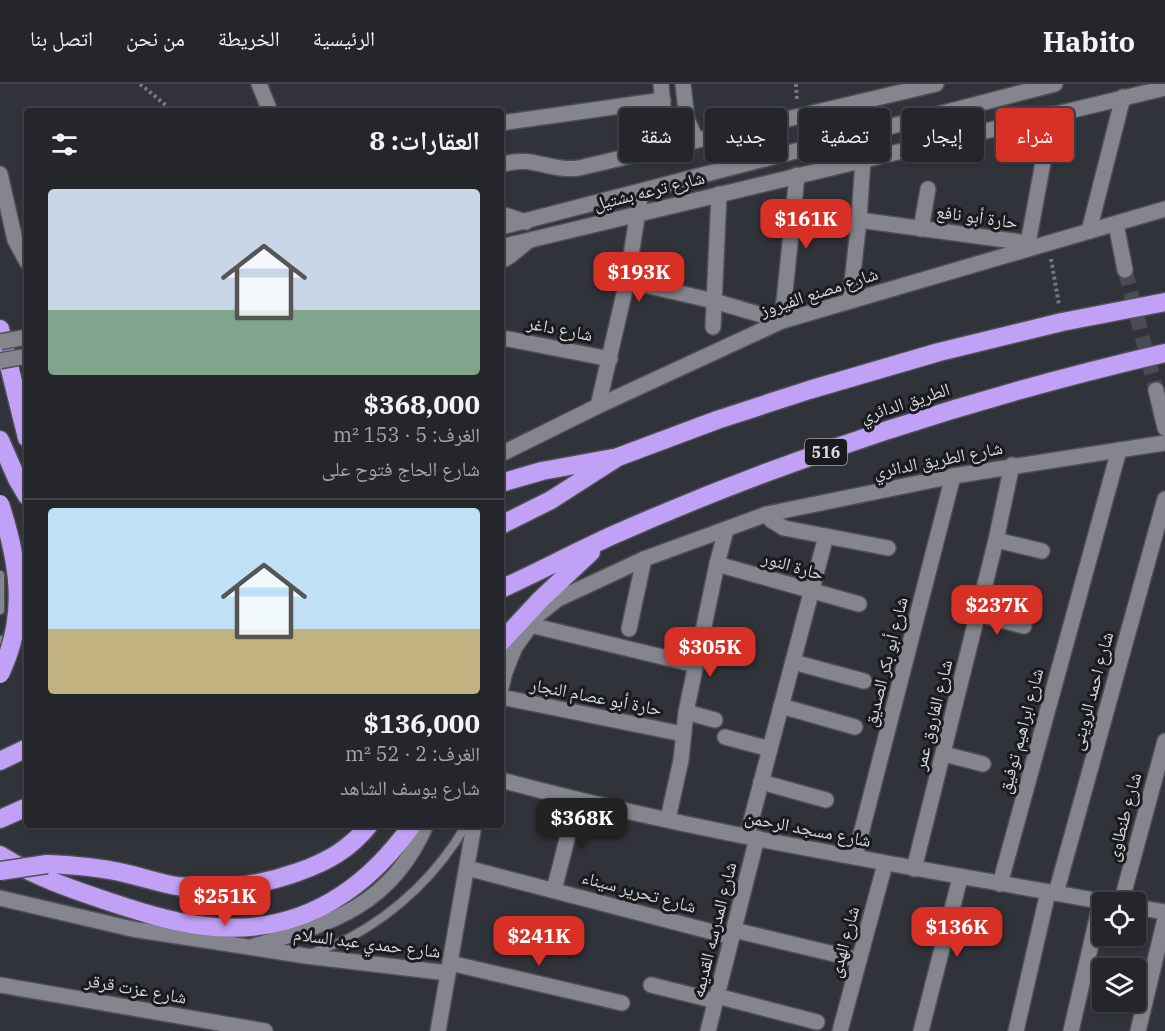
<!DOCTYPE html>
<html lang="ar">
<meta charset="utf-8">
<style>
:root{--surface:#25262c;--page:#2d2e34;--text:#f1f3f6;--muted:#a3a5a9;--line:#424348;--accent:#d93025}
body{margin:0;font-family:"IBM Plex Serif","Noto Naskh Arabic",serif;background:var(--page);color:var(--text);direction:rtl;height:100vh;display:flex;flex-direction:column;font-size:22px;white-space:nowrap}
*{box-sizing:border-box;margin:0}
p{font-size:20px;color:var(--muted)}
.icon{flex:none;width:33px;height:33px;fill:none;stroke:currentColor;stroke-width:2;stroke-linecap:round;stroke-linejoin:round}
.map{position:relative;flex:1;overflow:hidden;direction:ltr}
.details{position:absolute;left:24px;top:24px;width:480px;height:720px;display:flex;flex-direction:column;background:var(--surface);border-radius:6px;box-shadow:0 2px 4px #0004,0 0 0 2px var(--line);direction:rtl}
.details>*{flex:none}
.hud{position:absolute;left:522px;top:24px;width:552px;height:54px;direction:rtl;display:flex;gap:12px}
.tools{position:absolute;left:1092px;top:808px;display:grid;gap:12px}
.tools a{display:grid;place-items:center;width:54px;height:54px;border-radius:6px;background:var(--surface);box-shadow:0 2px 4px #0004,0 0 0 2px var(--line);font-size:30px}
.price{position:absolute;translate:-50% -51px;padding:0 14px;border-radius:12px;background:var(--accent);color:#fff;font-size:20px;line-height:39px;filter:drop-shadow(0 2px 3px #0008)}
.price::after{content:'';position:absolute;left:50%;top:36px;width:18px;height:14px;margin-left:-9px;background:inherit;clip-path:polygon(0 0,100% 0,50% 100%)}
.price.on{background:#222;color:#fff}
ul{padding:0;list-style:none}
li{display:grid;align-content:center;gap:12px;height:318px;padding:0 24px}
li+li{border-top:2px solid var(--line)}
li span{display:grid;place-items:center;height:186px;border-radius:6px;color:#555}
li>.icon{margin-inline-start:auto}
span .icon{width:108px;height:108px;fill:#fffc;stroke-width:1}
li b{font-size:26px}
h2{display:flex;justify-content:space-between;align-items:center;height:72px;padding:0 24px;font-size:26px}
.pill{padding:0 21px;border-radius:6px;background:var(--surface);box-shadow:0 2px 4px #0004,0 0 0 2px var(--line);font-size:21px;line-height:54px}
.pill.on{background:var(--accent);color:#fff}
header{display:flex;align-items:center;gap:36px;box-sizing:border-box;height:84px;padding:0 30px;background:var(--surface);border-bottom:2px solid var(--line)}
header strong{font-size:28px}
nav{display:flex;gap:33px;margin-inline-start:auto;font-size:21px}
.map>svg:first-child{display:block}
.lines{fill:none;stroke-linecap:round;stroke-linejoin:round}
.tertiary-tunnel{stroke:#4a4c52;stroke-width:15;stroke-dasharray:15 8;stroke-linecap:butt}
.service-casing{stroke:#4e5055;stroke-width:11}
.minor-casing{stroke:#4e5055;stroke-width:18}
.tertiary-casing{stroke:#4e5055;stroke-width:18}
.motorway-casing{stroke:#4e5055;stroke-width:21}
.path{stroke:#76787e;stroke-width:4;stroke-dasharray:3 3;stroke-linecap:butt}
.service{stroke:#84858e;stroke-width:8}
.minor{stroke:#84858e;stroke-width:15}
.tertiary{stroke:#84858e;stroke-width:15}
.motorway{stroke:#c1a1f5;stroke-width:18}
.tertiary-bridge-casing{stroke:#4e5055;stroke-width:18;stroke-linecap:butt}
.motorway-bridge-casing{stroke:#4e5055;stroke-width:21;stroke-linecap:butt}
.tertiary-bridge{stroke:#84858e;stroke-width:15}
.motorway-bridge{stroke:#c1a1f5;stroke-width:18}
.labels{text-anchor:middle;stroke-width:6;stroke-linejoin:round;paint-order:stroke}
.shield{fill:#1a1b1e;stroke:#9e9fa3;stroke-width:1.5}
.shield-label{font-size:16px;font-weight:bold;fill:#d7d8dc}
.street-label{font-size:18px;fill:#d7d8dc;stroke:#1a1b1e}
</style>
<header>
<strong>Habito</strong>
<nav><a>الرئيسية</a><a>الخريطة</a><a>من نحن</a><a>اتصل بنا</a></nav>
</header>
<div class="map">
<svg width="1165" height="947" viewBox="0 0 1165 947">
<rect width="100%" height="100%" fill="#31333a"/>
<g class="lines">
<path class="tertiary-tunnel" d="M1125,186L1156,306"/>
<g class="service-casing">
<g id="service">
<path d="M0,491V526"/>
<path d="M0,556H27"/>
<path d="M310,870C323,865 337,860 349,854C398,828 439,788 466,741"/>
</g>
</g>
<g class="minor-casing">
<g id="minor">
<path d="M259,0L270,27"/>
<path d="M683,0L687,35L696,56"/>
<path d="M501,39L663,16"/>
<path d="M660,65L664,36L661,0"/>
<path d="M501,81C532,70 549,88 579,84L936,0"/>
<path d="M859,136L1028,159"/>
<path d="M921,145L928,105"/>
<path d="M1089,147L1123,13"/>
<path d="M1027,165L1052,30"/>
<path d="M501,177L510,172L528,157"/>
<path d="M627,197L714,217L782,237L797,91"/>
<path d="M850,216L859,136L863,75"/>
<path d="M713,243L719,110"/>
<path d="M501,255H509L610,275"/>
<path d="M598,322L627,197L641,108"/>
<path d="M501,370L598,322L782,237L1165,125"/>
<path d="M767,430L771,436L784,444L888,464"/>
<path d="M996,456L1042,467"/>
<path d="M717,480L859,520"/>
<path d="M978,530L1024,542"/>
<path d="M530,541L696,581"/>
<path d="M629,545L644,475"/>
<path d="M701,553L747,565"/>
<path d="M793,578L864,597"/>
<path d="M501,613L683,650"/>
<path d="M781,622L855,643"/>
<path d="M686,628L715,636"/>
<path d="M725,653L770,665"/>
<path d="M944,670L983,680"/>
<path d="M501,696C702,750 907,782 1111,819"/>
<path d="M761,698L826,716"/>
<path d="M668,735L681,676L686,628L717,480L726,446"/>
<path d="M747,752L826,452"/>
<path d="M855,773L953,392"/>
<path d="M467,784L732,853"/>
<path d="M914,785L996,456L1012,381"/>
<path d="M1000,800L1119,366"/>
<path d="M554,806L577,716"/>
<path d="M1056,809L1165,415"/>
<path d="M1121,819L1165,657"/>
<path d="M1136,823L1165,828"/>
<path d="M734,846L859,876"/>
<path d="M450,879L622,919"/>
<path d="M0,901L265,947"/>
<path d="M651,901L716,917"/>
<path d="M717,912L817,938"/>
<path d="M708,947L757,754"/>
<path d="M840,947L885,780"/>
<path d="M921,947L960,794"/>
<path d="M1016,947L1048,808"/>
<path d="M1071,947L1101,817"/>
<path d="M1138,947L1165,835"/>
</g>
</g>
<g class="tertiary-casing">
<g id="tertiary">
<path d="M0,90L15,156L27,178"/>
<path d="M501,130L526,138"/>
<path d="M1116,140L1125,186"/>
<path d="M501,143L1055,0"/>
<path d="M501,163L1165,4"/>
<path d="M1156,306L1165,344"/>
<path d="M501,604L505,588L515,563L538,531L558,515L644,475L767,430L953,392L1165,359"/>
<path d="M0,814L132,845L306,872L448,889"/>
<path d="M254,862C332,839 391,822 426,741"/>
<path d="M438,947L474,741"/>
</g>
</g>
<g class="motorway-casing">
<g id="motorway">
<path d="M0,245L27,354"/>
<path d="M0,356L17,395L27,412"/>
<path d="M501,399L542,387L613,374"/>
<path d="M501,441L551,416L618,373L717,336L809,306L939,268L1062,238L1165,218"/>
<path d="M501,505C538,488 574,469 611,452C789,373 976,313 1165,269"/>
<path d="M501,558L541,515L591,468"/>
<path d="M0,677L27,664"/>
<path d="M0,735L27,723"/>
<path d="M0,771C35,793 74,806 113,819C141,828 169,837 197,841C289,855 360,814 412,741"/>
<path d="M47,780C73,781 98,783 124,789C142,793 159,799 177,802C219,807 259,802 298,788C327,778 350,765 369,741"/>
</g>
</g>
<g class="path">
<path d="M140,0L173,27"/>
<path d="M796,0L797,17"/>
<path d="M1051,175L1059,221"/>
</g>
<use href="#service" class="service"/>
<use href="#minor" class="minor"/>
<use href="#tertiary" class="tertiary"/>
<use href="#motorway" class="motorway"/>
<g class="tertiary-bridge-casing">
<g id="tertiary-bridge">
<path d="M0,258L27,253"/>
<path d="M0,277L27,272"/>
</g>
</g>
<g class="motorway-bridge-casing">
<g id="motorway-bridge">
<path d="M0,420C19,479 28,532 0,590"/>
<path d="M0,787L47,780"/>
</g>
</g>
<use href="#tertiary-bridge" class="tertiary-bridge"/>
<use href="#motorway-bridge" class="motorway-bridge"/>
</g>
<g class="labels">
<rect class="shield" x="805" y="355" width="42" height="26" rx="4.5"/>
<g class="shield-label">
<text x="826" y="374">516</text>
</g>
<g class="street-label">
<text transform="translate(649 107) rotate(-14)" y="6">شارع ترعه بشتيل</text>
<text transform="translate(977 133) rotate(8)" y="6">حارة أبو نافع</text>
<text transform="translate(819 208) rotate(-18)" y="6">شارع مصنع الفيروز</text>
<text transform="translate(560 245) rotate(11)" y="6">شارع داغر</text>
<text transform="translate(905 319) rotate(-18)" y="6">الطريق الدائري</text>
<text transform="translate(938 376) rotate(-11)" y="6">شارع الطريق الدائري</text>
<text transform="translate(793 482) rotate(16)" y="6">حارة النور</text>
<text transform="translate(886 578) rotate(-76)" y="6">شارع أبو بكر الصديق</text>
<text transform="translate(1092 607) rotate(-75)" y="6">شارع احمد الروينى</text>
<text transform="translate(596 613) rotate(11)" y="6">حارة أبو عصام النجار</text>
<text transform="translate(933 631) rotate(-76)" y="6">شارع الفاروق عمر</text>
<text transform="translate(1021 647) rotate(-75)" y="6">شارع ابراهيم توفيق</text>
<text transform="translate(1124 733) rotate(-75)" y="6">شارع طنطاوى</text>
<text transform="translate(808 745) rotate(11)" y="6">شارع مسجد الرحمن</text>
<text transform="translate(639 808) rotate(15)" y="6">شارع تحرير سيناء</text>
<text transform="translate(714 846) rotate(-76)" y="6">شارع المدرسه القديمه</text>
<text transform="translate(844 858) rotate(-75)" y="6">شارع الهدى</text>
<text transform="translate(367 859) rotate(7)" y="6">شارع حمدي عبد السلام</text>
<text transform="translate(136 905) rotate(10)" y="6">شارع عزت قرقر</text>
</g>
</g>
</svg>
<div class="tools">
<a><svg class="icon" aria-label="locate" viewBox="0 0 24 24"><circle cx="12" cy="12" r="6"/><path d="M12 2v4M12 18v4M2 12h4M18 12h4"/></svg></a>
<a><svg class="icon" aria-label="layers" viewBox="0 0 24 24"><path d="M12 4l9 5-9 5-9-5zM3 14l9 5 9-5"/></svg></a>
</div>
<b class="price" style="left:806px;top:166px">$161K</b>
<b class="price" style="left:639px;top:219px">$193K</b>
<b class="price" style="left:997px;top:552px">$237K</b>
<b class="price" style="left:710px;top:594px">$305K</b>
<b class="price on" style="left:582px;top:765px">$368K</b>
<b class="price" style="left:225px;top:843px">$251K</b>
<b class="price" style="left:957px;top:874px">$136K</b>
<b class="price" style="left:539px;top:883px">$241K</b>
<div class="hud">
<a class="pill on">شراء</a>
<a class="pill">إيجار</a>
<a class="pill">تصفية</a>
<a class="pill">جديد</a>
<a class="pill">شقة</a>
</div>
<section class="details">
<h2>العقارات: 8<svg class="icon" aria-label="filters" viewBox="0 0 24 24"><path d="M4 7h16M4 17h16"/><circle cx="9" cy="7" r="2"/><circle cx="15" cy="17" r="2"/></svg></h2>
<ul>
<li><span style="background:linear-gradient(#c9d6e8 65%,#7fa58c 0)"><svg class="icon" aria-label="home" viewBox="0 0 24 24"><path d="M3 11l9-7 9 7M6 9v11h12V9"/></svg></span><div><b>$368,000</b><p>الغرف: 5 · 153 m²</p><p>شارع الحاج فتوح على</p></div></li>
<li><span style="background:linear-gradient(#bfe0f5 65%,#c2b280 0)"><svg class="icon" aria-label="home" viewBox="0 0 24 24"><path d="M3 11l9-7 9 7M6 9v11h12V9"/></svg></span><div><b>$136,000</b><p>الغرف: 2 · 52 m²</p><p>شارع يوسف الشاهد</p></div></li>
</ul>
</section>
</div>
